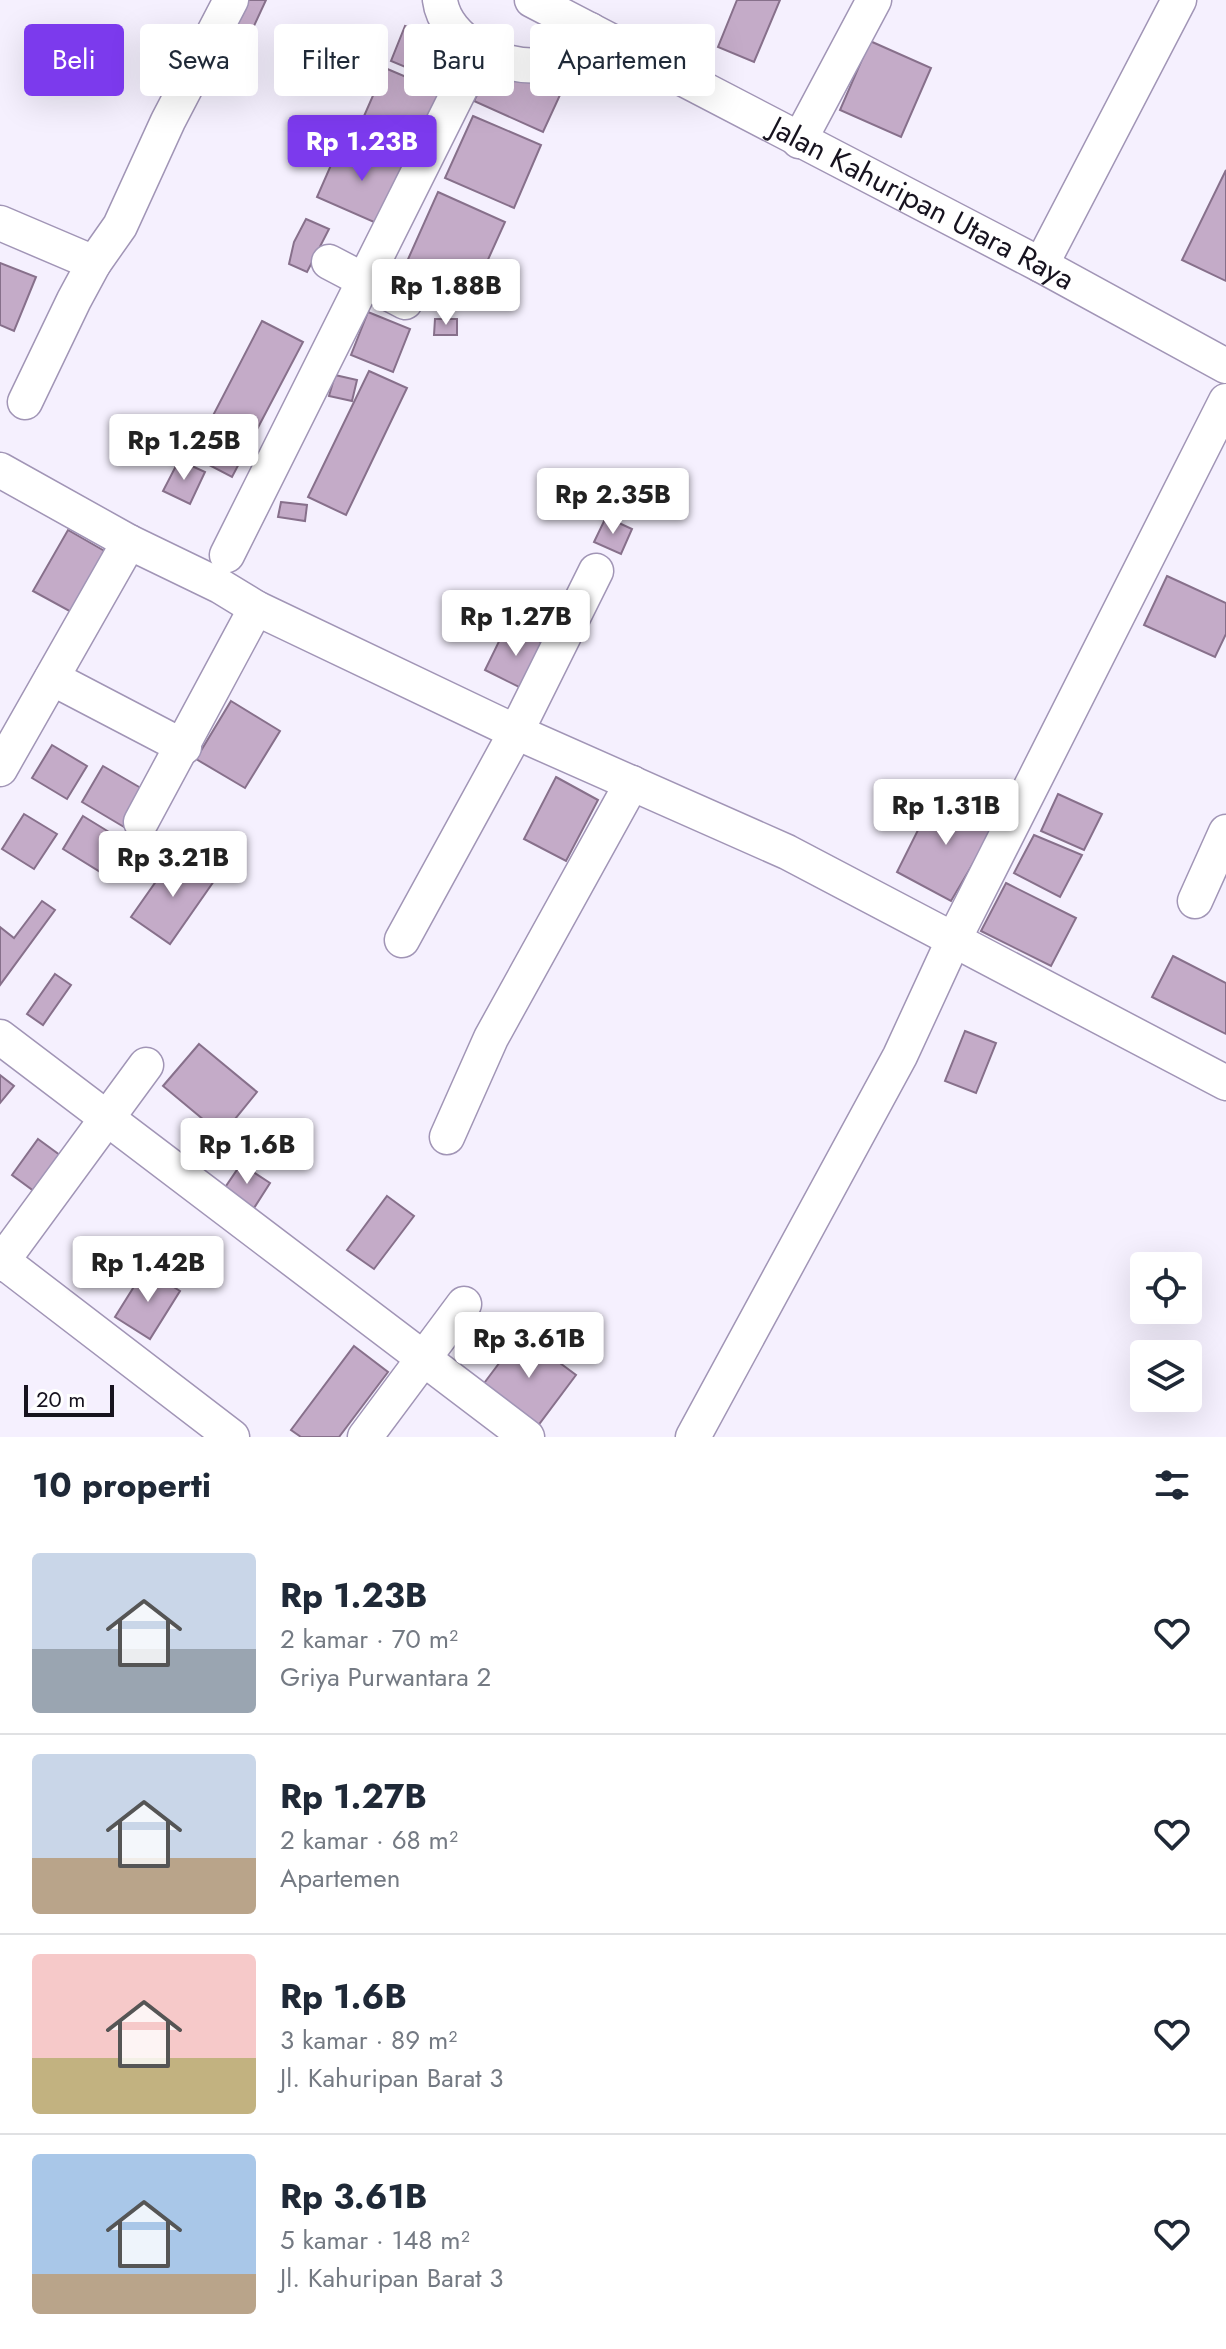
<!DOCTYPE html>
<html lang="id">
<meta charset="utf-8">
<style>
:root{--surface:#fff;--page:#f2f2f3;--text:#1f2937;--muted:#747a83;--line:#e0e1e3;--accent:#7c3aed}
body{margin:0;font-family:Jost,sans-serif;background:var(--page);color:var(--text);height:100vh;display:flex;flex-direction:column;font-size:30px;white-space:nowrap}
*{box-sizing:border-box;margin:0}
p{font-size:26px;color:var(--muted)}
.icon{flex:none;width:44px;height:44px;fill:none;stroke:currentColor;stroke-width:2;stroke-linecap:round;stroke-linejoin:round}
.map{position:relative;height:1437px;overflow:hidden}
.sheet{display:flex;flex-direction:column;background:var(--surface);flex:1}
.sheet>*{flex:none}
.guide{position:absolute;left:24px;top:24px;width:800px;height:72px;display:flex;gap:16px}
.buttons{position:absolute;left:1130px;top:1252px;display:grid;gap:16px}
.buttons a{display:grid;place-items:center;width:72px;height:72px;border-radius:8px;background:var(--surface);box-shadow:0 8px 32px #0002;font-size:40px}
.scale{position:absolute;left:24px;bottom:20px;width:90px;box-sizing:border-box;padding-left:8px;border:4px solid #17131f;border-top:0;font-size:22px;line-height:28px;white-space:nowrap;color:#17131f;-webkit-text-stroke:6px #fff;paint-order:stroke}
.price{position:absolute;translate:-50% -68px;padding:0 18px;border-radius:8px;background:#fff;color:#222;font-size:26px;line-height:52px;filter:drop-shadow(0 2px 4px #0008)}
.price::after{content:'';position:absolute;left:50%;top:48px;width:24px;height:18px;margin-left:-12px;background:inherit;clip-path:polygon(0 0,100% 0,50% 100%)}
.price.selected{background:var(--accent);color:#fff}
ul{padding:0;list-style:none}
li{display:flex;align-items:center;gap:24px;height:200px;padding:0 32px}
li+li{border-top:2px solid var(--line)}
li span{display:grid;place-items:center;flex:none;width:224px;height:160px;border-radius:8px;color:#555}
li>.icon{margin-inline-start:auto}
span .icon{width:96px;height:96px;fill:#fffc;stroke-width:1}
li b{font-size:34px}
h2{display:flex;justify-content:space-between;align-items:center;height:96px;padding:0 32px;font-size:34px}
.pill{padding:0 28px;border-radius:8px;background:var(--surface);box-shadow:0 8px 32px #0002;font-size:28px;line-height:72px}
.pill.selected{background:var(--accent);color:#fff}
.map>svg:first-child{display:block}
.building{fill:#c4abc8;stroke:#87708b;stroke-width:2}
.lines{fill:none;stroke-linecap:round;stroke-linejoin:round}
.minor-casing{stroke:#a195b6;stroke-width:37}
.minor{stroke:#fff;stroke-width:34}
.labels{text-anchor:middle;stroke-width:8;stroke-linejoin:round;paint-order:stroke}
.street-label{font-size:30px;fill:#17131f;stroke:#fff}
</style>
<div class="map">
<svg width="1226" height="1437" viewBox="0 0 1226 1437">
<rect width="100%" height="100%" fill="#f5f0fe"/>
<g class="building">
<path d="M245,0H266L227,84L210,76Z"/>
<path d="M737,0H780L754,62L718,47Z"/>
<path d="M405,26L466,52L451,86L391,61Z"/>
<path d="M870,41L931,68L901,137L840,110Z"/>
<path d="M492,64L560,95L543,132L474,101Z"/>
<path d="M385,68L444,93L413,165L354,139Z"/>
<path d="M473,116L541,145L514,208L445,178Z"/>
<path d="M342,140L408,169L383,226L317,197Z"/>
<path d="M1226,170V281L1182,260Z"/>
<path d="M438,192L505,222L472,295L405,266Z"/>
<path d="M306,219L329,229L307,272L289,264L294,242Z"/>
<path d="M0,263L36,277L14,331L0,325Z"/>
<path d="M368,312L410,329L393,372L351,355Z"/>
<path d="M435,319H457V335H434Z"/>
<path d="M262,321L303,342L232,477L192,456Z"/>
<path d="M369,371L407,388L346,515L308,497Z"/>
<path d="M335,375L357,380L352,401L329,396Z"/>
<path d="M179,460L205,472L190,504L163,491Z"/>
<path d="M602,479L630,489L620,517L592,508Z"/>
<path d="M281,502L307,505L305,521L278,517Z"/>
<path d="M606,517L632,529L621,554L594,542Z"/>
<path d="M68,530L108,553L73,613L33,591Z"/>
<path d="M1167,576L1226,603V634L1215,657L1144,625Z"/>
<path d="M527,592L544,600L531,628L514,620Z"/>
<path d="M507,625L547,645L525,690L485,670Z"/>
<path d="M231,701L280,731L245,788L196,759Z"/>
<path d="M52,745L87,766L67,799L32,778Z"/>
<path d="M103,766L146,791L124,827L82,802Z"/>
<path d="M556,777L598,800L566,861L524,839Z"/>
<path d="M936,794L998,821L951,901L897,872Z"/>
<path d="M1058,794L1102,814L1084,850L1041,831Z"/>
<path d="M24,814L57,834L34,869L2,849Z"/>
<path d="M83,816L122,840L102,873L63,849Z"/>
<path d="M1034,835L1082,855L1060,897L1014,873Z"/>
<path d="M176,853L214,881L170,944L131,917Z"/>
<path d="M1006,883L1076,918L1051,966L981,931Z"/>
<path d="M42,901L55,910L0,985V927L14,938Z"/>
<path d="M1173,956L1226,983V1034L1152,997Z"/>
<path d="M55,974L71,985L43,1025L27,1014Z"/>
<path d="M965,1031L996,1043L976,1093L945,1081Z"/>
<path d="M199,1044L257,1092L222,1135L163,1086Z"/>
<path d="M0,1075L14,1086L0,1103Z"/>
<path d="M38,1139L68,1161L42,1197L12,1175Z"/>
<path d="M241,1164L270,1183L254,1208L224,1189Z"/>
<path d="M387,1196L414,1216L374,1269L347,1250Z"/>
<path d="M145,1269L180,1291L150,1339L115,1317Z"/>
<path d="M521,1334L576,1375L537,1427L482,1386Z"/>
<path d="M354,1346L388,1372L339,1437H301L291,1430Z"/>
</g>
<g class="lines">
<g class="minor-casing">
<g id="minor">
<path d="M440,0C445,41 503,70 541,65C563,62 576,45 590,30"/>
<path id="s1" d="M532,0L1041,265L1226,366"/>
<path d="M799,141L874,0"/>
<path d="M0,223L94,263"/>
<path d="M329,262L405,302"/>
<path d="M1041,265L1179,0"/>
<path d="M25,402L74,300L94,263L120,226L168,121L231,0"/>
<path d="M0,470L129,542"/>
<path d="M227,555L480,49"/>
<path d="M52,678L184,747"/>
<path d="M0,769L129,542L220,586L256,608L516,732L787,852L1226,1083"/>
<path d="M141,822L256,608"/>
<path d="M1195,901L1226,832"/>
<path d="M402,940L516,732L596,571"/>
<path d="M0,1037L527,1437"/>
<path d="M447,1137L491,1038L632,783"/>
<path d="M0,1259L232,1437"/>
<path d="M0,1264L146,1065"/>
<path d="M365,1437L464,1304"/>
<path d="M693,1437L900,1056L953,941L1226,401"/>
</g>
</g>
<use href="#minor" class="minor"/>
</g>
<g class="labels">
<g class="street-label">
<text dy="10" stroke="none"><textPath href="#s1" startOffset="440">Jalan Kahuripan Utara Raya</textPath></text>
</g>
</g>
</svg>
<div class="buttons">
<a><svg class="icon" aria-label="locate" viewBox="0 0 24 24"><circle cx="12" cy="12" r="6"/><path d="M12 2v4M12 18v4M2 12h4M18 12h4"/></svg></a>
<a><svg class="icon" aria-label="layers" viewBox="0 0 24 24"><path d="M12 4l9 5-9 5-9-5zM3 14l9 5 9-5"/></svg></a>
</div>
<div class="scale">20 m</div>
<b class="price selected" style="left:362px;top:183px">Rp 1.23B</b>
<b class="price" style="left:446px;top:327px">Rp 1.88B</b>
<b class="price" style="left:184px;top:482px">Rp 1.25B</b>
<b class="price" style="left:613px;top:536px">Rp 2.35B</b>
<b class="price" style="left:516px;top:658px">Rp 1.27B</b>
<b class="price" style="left:946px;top:847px">Rp 1.31B</b>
<b class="price" style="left:173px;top:899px">Rp 3.21B</b>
<b class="price" style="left:247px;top:1186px">Rp 1.6B</b>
<b class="price" style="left:148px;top:1304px">Rp 1.42B</b>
<b class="price" style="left:529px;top:1380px">Rp 3.61B</b>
<div class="guide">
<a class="pill selected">Beli</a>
<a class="pill">Sewa</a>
<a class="pill">Filter</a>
<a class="pill">Baru</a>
<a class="pill">Apartemen</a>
</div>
</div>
<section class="sheet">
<h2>10 properti<svg class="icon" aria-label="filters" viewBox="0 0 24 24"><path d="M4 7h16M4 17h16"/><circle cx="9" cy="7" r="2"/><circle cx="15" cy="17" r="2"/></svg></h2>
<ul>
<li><span style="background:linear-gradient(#c9d6e8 60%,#9aa5b1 0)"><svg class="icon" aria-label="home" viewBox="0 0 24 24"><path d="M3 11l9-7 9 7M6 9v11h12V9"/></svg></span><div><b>Rp 1.23B</b><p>2 kamar · 70 m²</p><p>Griya Purwantara 2</p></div><svg class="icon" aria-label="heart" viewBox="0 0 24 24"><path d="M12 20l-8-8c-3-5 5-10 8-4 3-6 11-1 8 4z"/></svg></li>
<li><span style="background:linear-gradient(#c9d6e8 65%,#b9a48a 0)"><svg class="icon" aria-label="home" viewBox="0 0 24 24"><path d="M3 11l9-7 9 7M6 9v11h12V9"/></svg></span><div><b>Rp 1.27B</b><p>2 kamar · 68 m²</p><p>Apartemen</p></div><svg class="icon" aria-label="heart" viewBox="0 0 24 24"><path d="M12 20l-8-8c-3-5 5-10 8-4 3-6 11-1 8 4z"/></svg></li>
<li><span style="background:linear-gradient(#f6c9c9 65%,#c2b280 0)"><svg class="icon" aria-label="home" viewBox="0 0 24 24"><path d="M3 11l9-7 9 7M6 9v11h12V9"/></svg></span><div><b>Rp 1.6B</b><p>3 kamar · 89 m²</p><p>Jl. Kahuripan Barat 3</p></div><svg class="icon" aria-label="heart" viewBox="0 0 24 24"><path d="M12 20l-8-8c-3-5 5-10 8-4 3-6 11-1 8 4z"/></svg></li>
<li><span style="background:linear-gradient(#a9c7e8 75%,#b9a48a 0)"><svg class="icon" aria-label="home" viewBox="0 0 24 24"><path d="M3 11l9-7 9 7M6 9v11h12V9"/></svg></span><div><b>Rp 3.61B</b><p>5 kamar · 148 m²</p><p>Jl. Kahuripan Barat 3</p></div><svg class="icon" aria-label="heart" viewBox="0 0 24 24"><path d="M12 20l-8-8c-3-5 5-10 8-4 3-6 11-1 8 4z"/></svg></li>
</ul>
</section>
